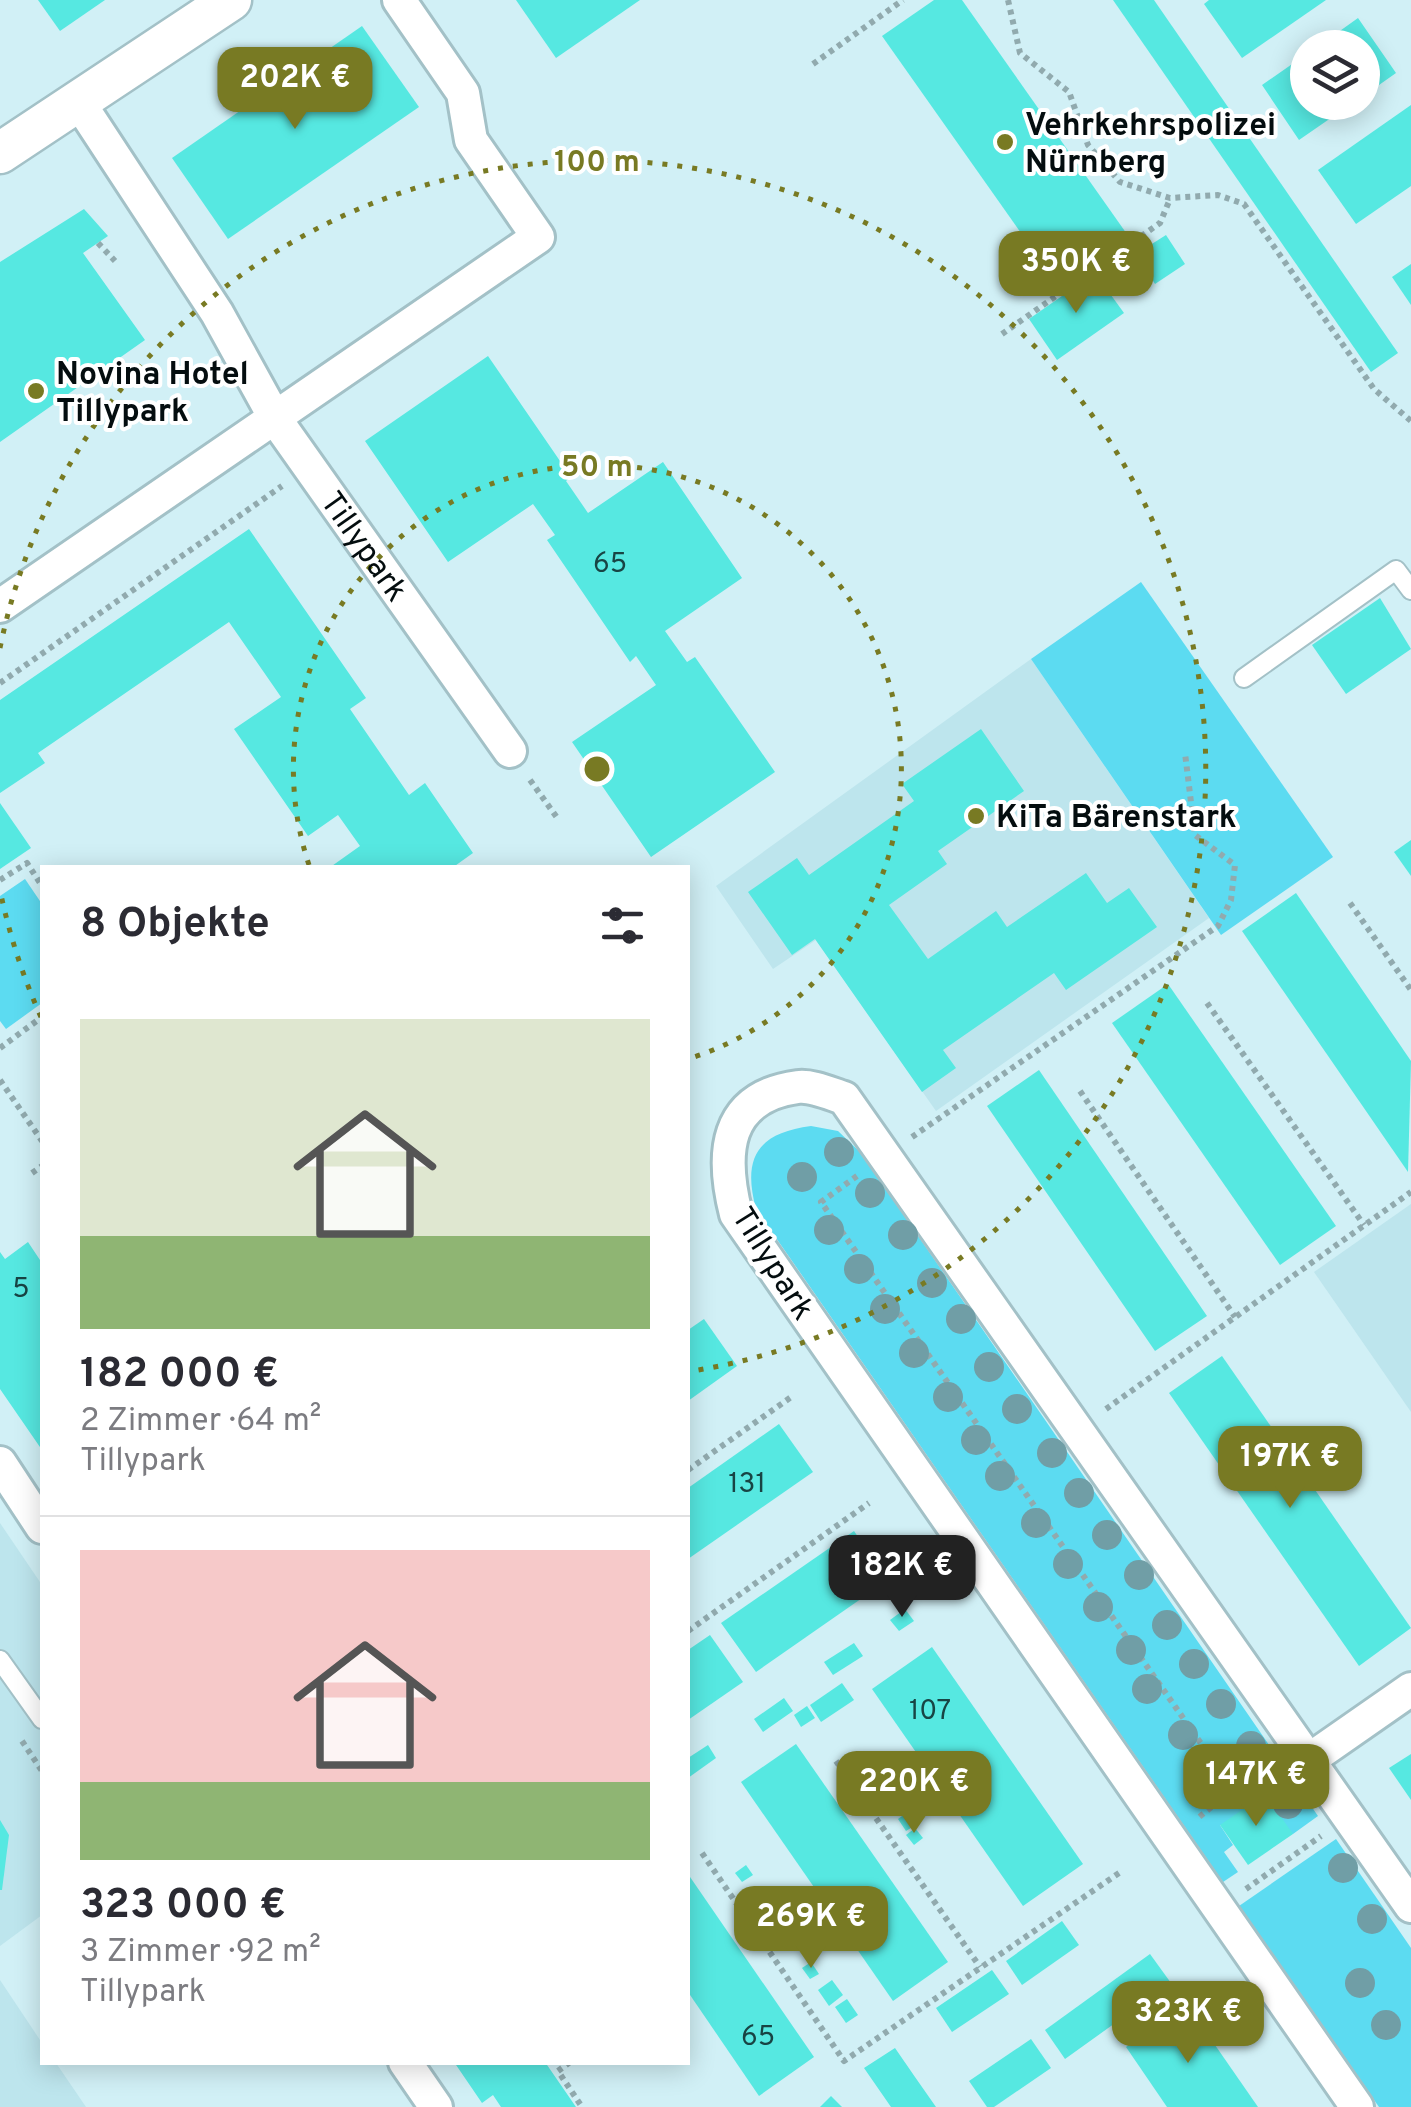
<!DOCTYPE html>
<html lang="de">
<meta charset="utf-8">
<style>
:root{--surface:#fff;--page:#f2f2f3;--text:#2b2b33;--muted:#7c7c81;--line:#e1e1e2;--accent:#787a23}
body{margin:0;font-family:Overpass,sans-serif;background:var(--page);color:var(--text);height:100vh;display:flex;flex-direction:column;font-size:38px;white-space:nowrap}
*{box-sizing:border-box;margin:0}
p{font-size:32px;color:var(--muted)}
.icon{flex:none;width:55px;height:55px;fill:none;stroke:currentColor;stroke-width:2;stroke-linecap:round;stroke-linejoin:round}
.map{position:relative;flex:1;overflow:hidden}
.sheet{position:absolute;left:40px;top:865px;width:650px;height:1200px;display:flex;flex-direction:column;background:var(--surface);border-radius:0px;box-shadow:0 5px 25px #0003}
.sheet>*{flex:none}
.buttons{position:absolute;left:1290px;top:30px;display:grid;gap:20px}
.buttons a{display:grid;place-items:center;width:90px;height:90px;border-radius:50%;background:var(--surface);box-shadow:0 5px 25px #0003;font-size:50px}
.price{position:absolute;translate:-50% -85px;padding:0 22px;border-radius:20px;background:var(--accent);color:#fff;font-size:32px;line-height:65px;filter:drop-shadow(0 2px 5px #0008)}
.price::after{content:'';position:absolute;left:50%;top:60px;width:30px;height:22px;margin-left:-15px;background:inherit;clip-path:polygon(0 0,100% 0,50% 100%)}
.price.on{background:#222;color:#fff}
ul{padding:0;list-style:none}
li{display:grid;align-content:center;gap:20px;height:530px;padding:0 40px}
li+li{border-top:2px solid var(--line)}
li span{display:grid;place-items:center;height:310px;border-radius:0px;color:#555}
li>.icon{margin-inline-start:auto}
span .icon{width:180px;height:180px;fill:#fffc;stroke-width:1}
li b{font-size:42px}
h2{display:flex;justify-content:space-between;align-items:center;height:120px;padding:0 40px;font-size:42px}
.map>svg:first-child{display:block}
.built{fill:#bde5ed}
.green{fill:#5cdbf1}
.building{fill:#56e8e1}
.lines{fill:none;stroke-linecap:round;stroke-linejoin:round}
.service-casing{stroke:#a3c1c7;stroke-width:22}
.minor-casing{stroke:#a3c1c7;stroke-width:38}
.tertiary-casing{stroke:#a3c1c7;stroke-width:45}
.path{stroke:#91aaae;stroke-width:6;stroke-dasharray:5 5;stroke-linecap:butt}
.service{stroke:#fff;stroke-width:18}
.minor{stroke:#fff;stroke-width:32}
.tertiary{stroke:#fff;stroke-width:40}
.tree{fill:#709ea6}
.ring{fill:none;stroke:#787a23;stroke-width:5;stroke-dasharray:5 10}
.poi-dot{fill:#787a23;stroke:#fff;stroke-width:4}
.labels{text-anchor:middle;stroke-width:8;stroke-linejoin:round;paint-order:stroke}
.number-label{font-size:28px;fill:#184444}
.poi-label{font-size:32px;font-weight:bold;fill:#040d0f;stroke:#fff;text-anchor:start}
.street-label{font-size:32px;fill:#040d0f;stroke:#fff}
.centre{fill:#787a23;stroke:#fff;stroke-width:5}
.ring-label{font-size:30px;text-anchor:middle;font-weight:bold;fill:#787a23;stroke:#fff;stroke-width:8;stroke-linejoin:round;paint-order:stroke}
</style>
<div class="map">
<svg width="1411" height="2107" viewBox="0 0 1411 2107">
<rect width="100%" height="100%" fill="#d1f0f6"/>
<g class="built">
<path d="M1031,659L1209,918L936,1111L816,940L773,969L716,886Z"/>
<path d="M1411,1204V1412L1314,1272Z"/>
<path d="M0,1523L42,1585V1915L0,1946Z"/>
<path d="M0,1980L42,2043V2062L56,2063L86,2107H0Z"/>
</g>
<g class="green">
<path d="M1141,582L1333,857L1221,935L1031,659Z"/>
<path d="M25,879L42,904V1003L6,1029L0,1021V896Z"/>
<path d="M811,1126L838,1131L861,1153L1318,1816L1293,1834L1220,1825L1233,1845L1224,1852L1238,1872L1223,1882L756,1209C742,1157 758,1133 811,1126Z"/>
<path d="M1336,1839L1411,1948V2107H1379L1239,1906Z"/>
</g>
<g class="building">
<path d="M38,0H105L60,31Z"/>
<path d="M516,0H640L556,58Z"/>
<path d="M934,0H962L1129,237L1059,287L882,36Z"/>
<path d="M1113,0H1154L1398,353L1371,372Z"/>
<path d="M1209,0H1326L1242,58L1204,4Z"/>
<path d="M1358,18L1396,73L1362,97V48H1316Z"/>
<path d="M362,26L419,107L228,239L172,158Z"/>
<path d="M1308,53V102H1354L1299,140L1262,85Z"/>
<path d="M1411,105V186L1356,224L1318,170Z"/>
<path d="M84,209L108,236L83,253L145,340L0,442V262Z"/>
<path d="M1166,235L1185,264L1155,284L1136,254Z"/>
<path d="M1411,264V305L1392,277Z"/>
<path d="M1095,273L1124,313L1057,360L1029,319Z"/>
<path d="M488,356L571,477L566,481L588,513L663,462L742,578L665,631L687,662L695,657L775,772L651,857L572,742L656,685L636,656L630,662L547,540L555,535L533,504L448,562L365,441Z"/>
<path d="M249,529L366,698L350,709L409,795L425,783L473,853L452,868H329L360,846L338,815L308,836L234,729L281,697L229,622L38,753L45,763L0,793V700Z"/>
<path d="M1380,598L1411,649L1346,694L1312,645Z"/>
<path d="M981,729L1024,791L938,851L947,864L889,905L928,959L996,911L1007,927L1086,873L1107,903L1129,888L1157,927L1066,990L1054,973L943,1050L956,1068L922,1092L815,939L792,955L748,892L797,858L809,875L914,801L902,784Z"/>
<path d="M0,803L31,848L0,869Z"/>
<path d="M1411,840V876L1394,852Z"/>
<path d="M1296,893L1411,1061L1408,1172L1242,931Z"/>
<path d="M1168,984L1336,1226L1280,1265L1112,1023Z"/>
<path d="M1039,1070L1207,1316L1155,1351L987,1106Z"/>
<path d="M28,1242L42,1263V1450L0,1389V1252L5,1259Z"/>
<path d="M704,1319L737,1366L688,1401V1330Z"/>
<path d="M1222,1356L1411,1628L1359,1666L1169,1393Z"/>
<path d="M779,1424L813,1472L688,1559V1488Z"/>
<path d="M854,1531L888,1580L756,1672L721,1623Z"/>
<path d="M905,1609L914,1621L899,1631L890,1620Z"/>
<path d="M710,1635L743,1682L688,1720V1650Z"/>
<path d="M854,1643L863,1656L833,1675L824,1662Z"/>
<path d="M932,1647L1083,1864L1023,1906L872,1689Z"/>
<path d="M842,1683L854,1700L821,1722L810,1705Z"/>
<path d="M784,1698L793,1711L763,1732L754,1719Z"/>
<path d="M807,1706L815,1718L801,1727L794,1715Z"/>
<path d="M796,1744L948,1962L893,2001L741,1782Z"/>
<path d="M708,1745L716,1758L688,1778V1758Z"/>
<path d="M1411,1754V1800L1389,1768Z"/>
<path d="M1265,1794L1293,1834L1248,1865L1220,1825Z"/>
<path d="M909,1811L919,1823L906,1831L898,1819Z"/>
<path d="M0,1820L9,1835L2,1890H0Z"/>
<path d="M915,1828L923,1838L914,1845L906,1835Z"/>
<path d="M746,1865L753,1875L742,1882L735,1873Z"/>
<path d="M688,1874L814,2057L759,2096L688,1992Z"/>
<path d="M777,1907L789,1925L777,1933L765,1915Z"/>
<path d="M1062,1921L1079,1945L1022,1985L1006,1961Z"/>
<path d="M1150,1954L1171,1983L1065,2059L1045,2030Z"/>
<path d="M811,1962L819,1974L810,1979L802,1968Z"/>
<path d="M992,1970L1009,1994L952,2032L936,2008Z"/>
<path d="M832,1980L843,1995L829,2006L818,1990Z"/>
<path d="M847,1999L858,2015L846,2023L835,2007Z"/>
<path d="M1187,2005L1206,2032L1258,2107H1167L1126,2047Z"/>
<path d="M1031,2039L1051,2068L994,2107H987L969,2081Z"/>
<path d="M895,2048L915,2077L936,2107H891L864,2068Z"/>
<path d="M454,2062H545L576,2107H501L493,2095L482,2103Z"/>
<path d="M831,2096L842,2107H820Z"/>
</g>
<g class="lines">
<g class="service-casing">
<g id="service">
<path d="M1244,678L1396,570L1411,590"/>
<path d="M0,1660L42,1719"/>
</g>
</g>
<g class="minor-casing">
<g id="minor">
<path id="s1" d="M78,101L217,313L276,420L510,751"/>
<path d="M0,606L538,237L471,140L463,93L399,0"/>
<path d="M0,1463L42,1527"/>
<path d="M1309,1760L1411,1689"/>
<path d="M405,2062L436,2107"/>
<path d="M1357,2107L736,1214C721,1155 723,1097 798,1087C811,1085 831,1094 844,1098L1411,1906"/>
</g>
</g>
<g class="tertiary-casing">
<path id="tertiary" d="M0,153L231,0"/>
</g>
<g class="path">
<path d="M1008,0L1020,53L1069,92L1088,145L1120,182L1170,198L1218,195L1244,204L1374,389L1411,421"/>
<path d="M813,64L903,0"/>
<path d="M98,243L115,261"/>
<path d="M1002,334L1160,223L1170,199"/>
<path d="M0,683L282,486"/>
<path d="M530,780L558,819"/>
<path d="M0,880L27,863L42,886"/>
<path d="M1350,903L1411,990"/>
<path d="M1207,1003L1364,1225"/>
<path d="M0,1048L42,1017"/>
<path d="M0,1080L42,1141"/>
<path d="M1080,1091L1235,1317"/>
<path d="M912,1137L1218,926L1231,900L1235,865L1195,835L1185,753"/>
<path d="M32,1173L42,1166"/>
<path d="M857,1176L821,1202L1233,1789L1198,1818"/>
<path d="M1106,1409L1411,1192"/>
<path d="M688,1470L794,1395"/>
<path d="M688,1631L869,1503"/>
<path d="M22,1741L42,1771"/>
<path d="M836,1761L980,1967"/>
<path d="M702,1853L844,2061L1122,1871"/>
<path d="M1246,1889L1321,1836"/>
<path d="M570,2062L558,2071L582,2107"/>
</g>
<use href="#service" class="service"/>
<use href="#minor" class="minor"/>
<use href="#tertiary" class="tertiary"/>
</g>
<g class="tree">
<circle cx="839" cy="1152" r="15"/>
<circle cx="802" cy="1177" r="15"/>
<circle cx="870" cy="1193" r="15"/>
<circle cx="829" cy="1230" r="15"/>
<circle cx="903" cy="1235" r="15"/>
<circle cx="859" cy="1269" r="15"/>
<circle cx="932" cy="1283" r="15"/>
<circle cx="885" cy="1309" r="15"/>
<circle cx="961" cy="1319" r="15"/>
<circle cx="914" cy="1353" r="15"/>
<circle cx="989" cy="1367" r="15"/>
<circle cx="948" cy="1397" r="15"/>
<circle cx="1017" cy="1409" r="15"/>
<circle cx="976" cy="1440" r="15"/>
<circle cx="1052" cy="1453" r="15"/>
<circle cx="1000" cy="1476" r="15"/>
<circle cx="1079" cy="1493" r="15"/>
<circle cx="1036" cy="1523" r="15"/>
<circle cx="1107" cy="1535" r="15"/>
<circle cx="1068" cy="1564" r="15"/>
<circle cx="1139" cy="1575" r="15"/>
<circle cx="1098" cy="1607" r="15"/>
<circle cx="1167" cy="1625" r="15"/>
<circle cx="1131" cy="1650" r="15"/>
<circle cx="1194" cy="1664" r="15"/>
<circle cx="1147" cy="1689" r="15"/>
<circle cx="1221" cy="1704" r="15"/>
<circle cx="1183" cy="1735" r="15"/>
<circle cx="1251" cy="1746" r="15"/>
<circle cx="1209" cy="1778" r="15"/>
<circle cx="1288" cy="1804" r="15"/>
<circle cx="1343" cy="1868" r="15"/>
<circle cx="1372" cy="1919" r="15"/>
<circle cx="1360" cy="1983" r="15"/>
<circle cx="1386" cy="2025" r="15"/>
</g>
<g class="ring">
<path d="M309 865A304 304 0 1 1 688 1059"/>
<path d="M41 1017A609 609 0 0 1 0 890M0 648A609 609 0 1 1 692 1371"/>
</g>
<g class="poi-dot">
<circle cx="1005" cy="142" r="10"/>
<circle cx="36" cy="391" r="10"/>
<circle cx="976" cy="816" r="10"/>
</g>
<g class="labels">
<g class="number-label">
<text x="610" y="572">65</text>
<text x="21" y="1297">5</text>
<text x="747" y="1492">131</text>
<text x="930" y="1719">107</text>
<text x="758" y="2045">65</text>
</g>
<g class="poi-label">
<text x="1025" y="135">Vehrkehrspolizei<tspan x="1025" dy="37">Nürnberg</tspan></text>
<text x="56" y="384">Novina Hotel<tspan x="56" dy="37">Tillypark</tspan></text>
<text x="996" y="827">KiTa Bärenstark</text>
</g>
<g class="street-label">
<text dy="11" stroke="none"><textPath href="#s1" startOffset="530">Tillypark</textPath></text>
<text transform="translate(774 1263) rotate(58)" y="11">Tillypark</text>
</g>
</g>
<circle cx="597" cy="769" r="15" class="centre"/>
<g class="ring-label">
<text x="597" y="171">100 m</text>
<text x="597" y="476">50 m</text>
</g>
</svg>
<div class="buttons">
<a><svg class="icon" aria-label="layers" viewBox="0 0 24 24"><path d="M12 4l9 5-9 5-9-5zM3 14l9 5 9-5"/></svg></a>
</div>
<b class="price" style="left:295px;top:132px">202K €</b>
<b class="price" style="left:1076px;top:316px">350K €</b>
<b class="price" style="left:1290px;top:1511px">197K €</b>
<b class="price on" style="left:902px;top:1620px">182K €</b>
<b class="price" style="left:1256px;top:1829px">147K €</b>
<b class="price" style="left:914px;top:1836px">220K €</b>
<b class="price" style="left:811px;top:1971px">269K €</b>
<b class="price" style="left:1188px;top:2066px">323K €</b>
<section class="sheet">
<h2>8 Objekte<svg class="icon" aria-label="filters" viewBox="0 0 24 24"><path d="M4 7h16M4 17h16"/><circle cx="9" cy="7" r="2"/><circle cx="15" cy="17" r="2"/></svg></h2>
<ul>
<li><span style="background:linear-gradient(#dfe7d0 70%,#8fb573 0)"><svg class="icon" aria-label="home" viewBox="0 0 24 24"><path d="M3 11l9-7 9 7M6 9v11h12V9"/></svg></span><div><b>182 000 €</b><p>2 Zimmer · 64 m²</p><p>Tillypark</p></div></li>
<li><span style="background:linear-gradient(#f6c9c9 75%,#8fb573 0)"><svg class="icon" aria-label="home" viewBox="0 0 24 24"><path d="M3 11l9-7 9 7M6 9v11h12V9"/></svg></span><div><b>323 000 €</b><p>3 Zimmer · 92 m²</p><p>Tillypark</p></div></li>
</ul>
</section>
</div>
